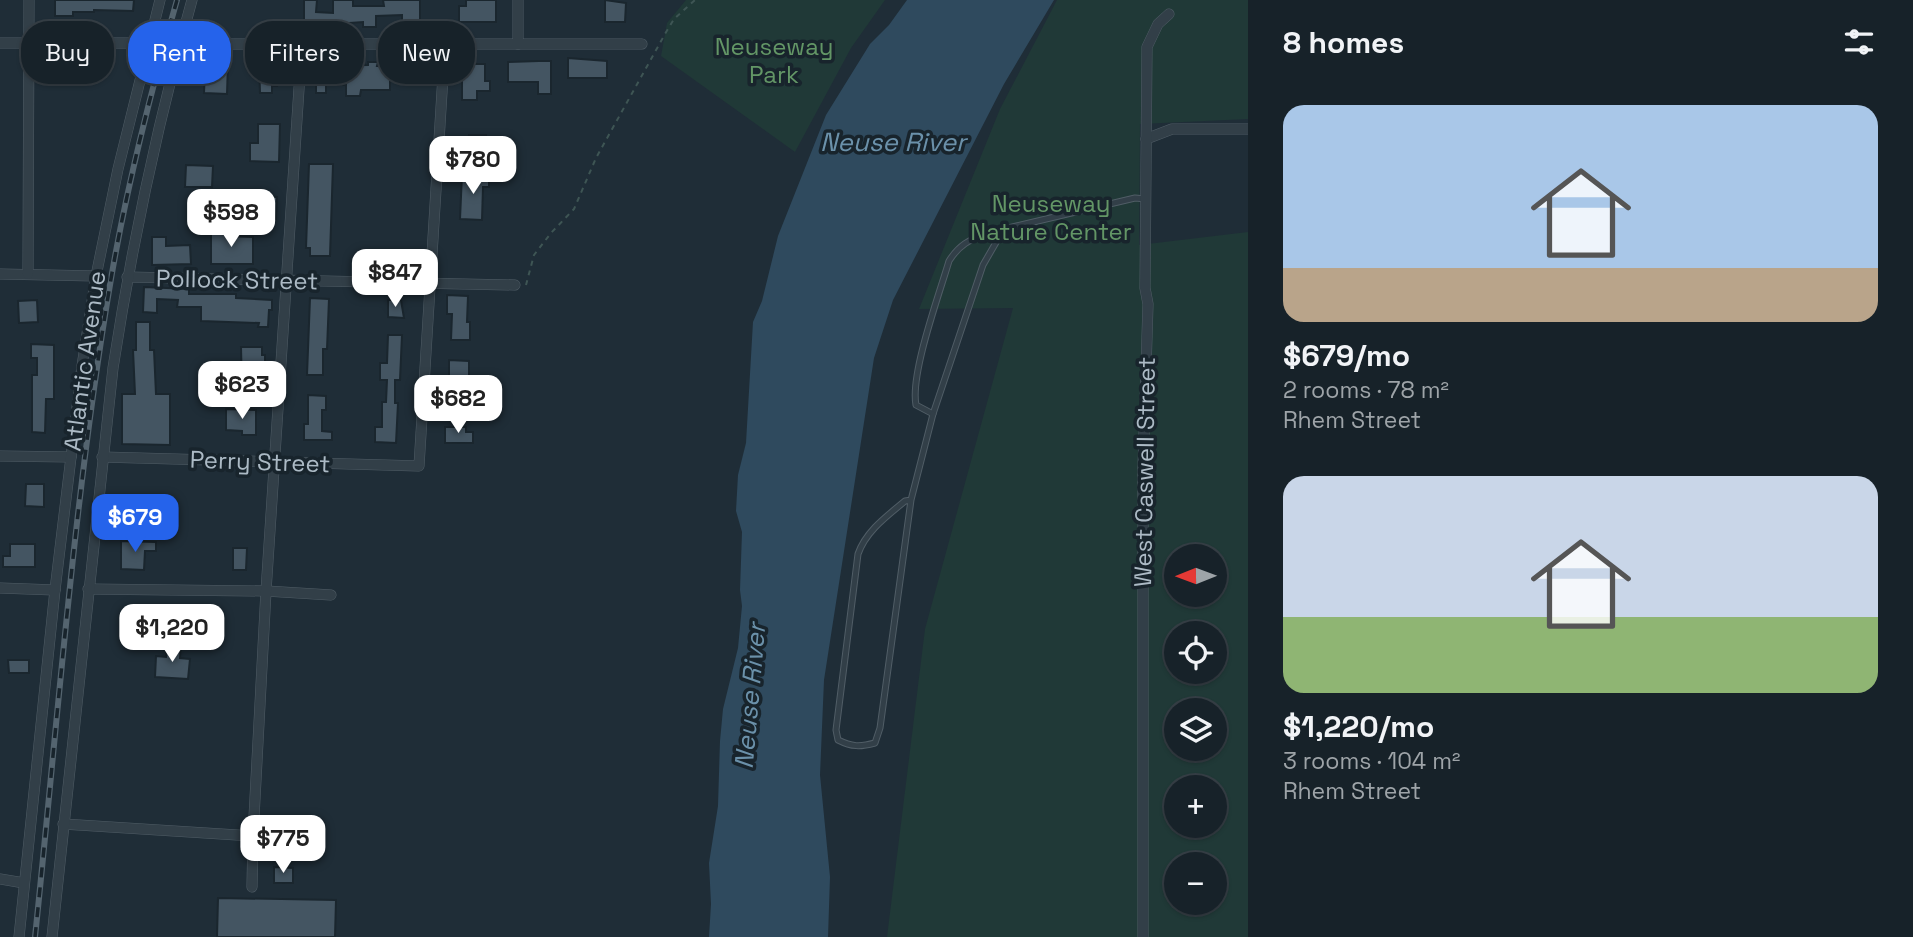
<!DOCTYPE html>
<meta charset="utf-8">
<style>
:root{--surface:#172229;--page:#202a31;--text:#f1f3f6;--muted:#9ea4a8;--line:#363f46;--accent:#2563eb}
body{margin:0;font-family:"Space Grotesk",sans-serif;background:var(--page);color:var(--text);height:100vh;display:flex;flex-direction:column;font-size:26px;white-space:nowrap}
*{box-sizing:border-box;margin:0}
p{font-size:23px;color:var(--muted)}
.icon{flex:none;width:38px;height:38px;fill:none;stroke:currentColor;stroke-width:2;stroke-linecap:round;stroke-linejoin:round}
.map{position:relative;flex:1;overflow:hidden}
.sheet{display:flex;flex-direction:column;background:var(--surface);width:665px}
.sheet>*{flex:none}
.top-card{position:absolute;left:21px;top:21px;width:665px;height:63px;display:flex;gap:14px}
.needle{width:46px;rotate:269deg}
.buttons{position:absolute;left:1164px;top:544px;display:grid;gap:14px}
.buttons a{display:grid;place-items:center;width:63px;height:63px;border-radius:50%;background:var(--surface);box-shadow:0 2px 5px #0004,0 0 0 2px var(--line);font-size:35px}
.price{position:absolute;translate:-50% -60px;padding:0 16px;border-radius:14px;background:#fff;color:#222;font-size:23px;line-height:46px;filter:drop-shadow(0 2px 4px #0008)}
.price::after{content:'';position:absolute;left:50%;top:42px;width:21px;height:16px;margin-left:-10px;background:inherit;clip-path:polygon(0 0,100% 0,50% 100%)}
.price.current{background:var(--accent);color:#fff}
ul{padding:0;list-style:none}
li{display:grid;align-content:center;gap:14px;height:371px;padding:0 35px}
li span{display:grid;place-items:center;height:217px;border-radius:21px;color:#555}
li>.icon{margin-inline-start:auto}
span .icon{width:126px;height:126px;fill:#fffc;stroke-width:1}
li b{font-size:30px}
h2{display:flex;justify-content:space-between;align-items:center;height:84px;padding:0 35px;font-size:30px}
.tag{padding:0 24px;border-radius:28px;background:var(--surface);box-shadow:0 2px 5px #0004,0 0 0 2px var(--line);font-size:24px;line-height:63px}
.tag.current{background:var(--accent);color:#fff}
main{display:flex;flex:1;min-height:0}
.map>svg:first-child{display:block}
.green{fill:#203937;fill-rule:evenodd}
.water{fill:#2f4a5e}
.building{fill:#445562;stroke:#1a262e;stroke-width:2}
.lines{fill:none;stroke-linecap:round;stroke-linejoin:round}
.lane-casing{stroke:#505d66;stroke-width:7}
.street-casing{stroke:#505d66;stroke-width:11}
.path{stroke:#3e5554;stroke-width:2;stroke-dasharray:5 5;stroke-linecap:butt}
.lane{stroke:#323f48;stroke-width:5}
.street{stroke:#323f48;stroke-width:10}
.rail-casing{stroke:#54646f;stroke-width:6}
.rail{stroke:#18242c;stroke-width:3.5;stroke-dasharray:10;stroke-linecap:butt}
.labels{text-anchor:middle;stroke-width:7;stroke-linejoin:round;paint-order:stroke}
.park-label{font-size:24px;fill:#639666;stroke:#18242c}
.street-label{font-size:24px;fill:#acbac5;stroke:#18242c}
.water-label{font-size:26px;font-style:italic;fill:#6b91aa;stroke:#18242c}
</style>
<main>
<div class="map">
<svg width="1248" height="937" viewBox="0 0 1248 937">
<rect width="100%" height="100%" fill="#1f2d37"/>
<g class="green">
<path d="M686,0H885L851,48L795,152L661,56L667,23Z"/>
<path d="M1057,0H1248V119L1140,124L1139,245L1248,232V937H887L925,629L1013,308L919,309L1000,109ZM1176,556H1214V595H1176ZM1176,634H1214V672H1176ZM1176,710H1214V749H1176ZM1176,788H1214V826H1176ZM1176,864H1214V903H1176Z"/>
</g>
<path class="water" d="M907,0H1054L1004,84L893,300L874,358L824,680L820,775L830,877L828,937H709L711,904L709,863L718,806L720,741L723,709L738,648L742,606L740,590L742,532L736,511L738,475L746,443L753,322L762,301L778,236L826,115L870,44L889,25Z"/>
<g class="building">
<path d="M55,0H134L133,11L94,10V12H73V16H55Z"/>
<path d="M304,0H317L316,12L333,13V0H353V6H384L383,0H420V26H402V15L376,16V27H363V22L304,26Z"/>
<path d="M466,0H496V22H459V6H466Z"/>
<path d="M605,0L626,3L625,22H605Z"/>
<path d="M568,58L607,61V78H568Z"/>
<path d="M259,60H273V63H281L282,75H276L277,86H272V93H260Z"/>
<path d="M539,61H551V94H538V82H508V62Z"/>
<path d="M368,62H378L377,66H390V90H361L360,96H346V85H326V93H316V66L368,65Z"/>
<path d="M219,63H228L227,94L204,93L205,67L218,68Z"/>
<path d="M462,64H485V81H490V91H477V100H462Z"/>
<path d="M258,124H280L279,162L250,161V143H258Z"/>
<path d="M469,135H486L485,153H468Z"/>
<path d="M309,164H333L330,256H310V248H306Z"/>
<path d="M186,165L213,166L212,187H185Z"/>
<path d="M462,174H489V187H483L482,220L460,219Z"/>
<path d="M239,196L277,197L276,219L251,218L252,209H239Z"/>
<path d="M211,232H226V236L253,237V264H211Z"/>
<path d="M152,237H166V246L190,245L191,264L152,265Z"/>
<path d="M144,287L189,289V294H236V298L272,300V310H269L268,327H258L259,323L201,321V307H177L178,300L157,299V313L143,312Z"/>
<path d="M447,295L468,296L467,322H470V340H451L452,314H447Z"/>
<path d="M310,298L329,299L327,349H323V375H307Z"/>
<path d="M37,300L38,322L19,323L18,301Z"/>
<path d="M388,300H401L404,318L388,317Z"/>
<path d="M136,322H150V350H154L156,394H170V445L122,444V394H135L133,350H136Z"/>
<path d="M388,335H402L400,380H395V403H398L396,443L375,442V427H382V402H386L387,380H380V363H387Z"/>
<path d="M31,344L54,345V399H46L45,433L32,432V375H37V358H31Z"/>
<path d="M241,347H262V355H265V392L242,391Z"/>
<path d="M449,360L469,361V391H474V408H445L446,390H449Z"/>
<path d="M308,395L326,396V410H322V431L332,432V440H304V424H308Z"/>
<path d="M226,409L256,410V435H242V431L226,430Z"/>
<path d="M445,427H466V432H473V443H445Z"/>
<path d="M26,484H44V507L25,506Z"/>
<path d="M121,541L156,542V551H145L144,570L121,569Z"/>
<path d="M10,544H35V567H3V556H10Z"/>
<path d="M233,548H247L246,570H233Z"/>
<path d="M167,642L181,643L180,658L190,659L188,679L155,677L156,656L166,657Z"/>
<path d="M8,660H29V673H9Z"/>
<path d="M274,867L293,868V883H274Z"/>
<path d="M218,898L336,900L335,937H217Z"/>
</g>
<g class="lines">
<g class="lane-casing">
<g id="lane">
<path d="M998,231V239L983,265L933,414L916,405C910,374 939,295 949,261C959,245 969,240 987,233L1135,198L1146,199"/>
<path d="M911,500L905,501C887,516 866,531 858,554L836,730L838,740C852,747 860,747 875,743L880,728L911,500L933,414"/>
</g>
</g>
<g class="street-casing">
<g id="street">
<path d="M518,0V44"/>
<path d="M0,43H147"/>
<path d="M179,44H642"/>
<path d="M1146,139L1172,129H1248"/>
<path d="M0,274L96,276"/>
<path d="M28,274L29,0"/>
<path d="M127,277L515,285"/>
<path d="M0,456L71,457"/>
<path d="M102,457L419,466L445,43"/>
<path d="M0,588L55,590"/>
<path d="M88,589L266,591L331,595"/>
<path d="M63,824L253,836"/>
<path d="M0,879L24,883"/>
<path d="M252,887L253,836L266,591L302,43"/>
<path d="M19,937L55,590L82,366L96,276L118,169L160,0"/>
<path d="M52,937L113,368C132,244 158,121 192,0"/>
<path d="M1143,937V467L1148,304L1145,288L1147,47L1158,24L1169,14"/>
</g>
</g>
<path class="path" d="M526,285L534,255L551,233L574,209L596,158L665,34L674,19L695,0"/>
<use href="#lane" class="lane"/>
<use href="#street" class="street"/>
<g class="rail-casing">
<path id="rail" d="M35,937C58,718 74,496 111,279C127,185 151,91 177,0"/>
</g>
<use href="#rail" class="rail"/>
</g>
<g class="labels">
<g class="park-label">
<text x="774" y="55">Neuseway<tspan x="774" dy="28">Park</tspan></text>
<text x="1051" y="212">Neuseway<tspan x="1051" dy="28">Nature Center</tspan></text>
</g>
<g class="street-label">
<text transform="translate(237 280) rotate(1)" y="8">Pollock Street</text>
<text transform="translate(85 361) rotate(-82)" y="8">Atlantic Avenue</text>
<text transform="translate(260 462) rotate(2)" y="8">Perry Street</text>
<text transform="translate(1145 472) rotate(-89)" y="8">West Caswell Street</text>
</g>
<g class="water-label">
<text x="893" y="151">Neuse River</text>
<text transform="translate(750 696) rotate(-85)" y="9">Neuse River</text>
</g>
</g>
</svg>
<div class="buttons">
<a><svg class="needle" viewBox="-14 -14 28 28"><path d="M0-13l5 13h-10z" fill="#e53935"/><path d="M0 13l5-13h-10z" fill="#9ea4a8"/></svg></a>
<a><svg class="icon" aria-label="locate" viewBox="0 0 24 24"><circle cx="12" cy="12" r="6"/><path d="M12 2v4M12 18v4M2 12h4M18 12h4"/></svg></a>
<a><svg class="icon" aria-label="layers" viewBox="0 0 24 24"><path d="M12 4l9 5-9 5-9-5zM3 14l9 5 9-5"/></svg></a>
<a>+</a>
<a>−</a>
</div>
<b class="price" style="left:473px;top:196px">$780</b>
<b class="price" style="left:231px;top:249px">$598</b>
<b class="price" style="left:395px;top:309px">$847</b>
<b class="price" style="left:242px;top:421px">$623</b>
<b class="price" style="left:458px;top:435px">$682</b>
<b class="price current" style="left:135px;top:554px">$679</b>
<b class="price" style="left:172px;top:664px">$1,220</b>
<b class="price" style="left:283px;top:875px">$775</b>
<div class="top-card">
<a class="tag">Buy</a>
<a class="tag current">Rent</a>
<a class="tag">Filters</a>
<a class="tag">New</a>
</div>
</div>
<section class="sheet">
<h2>8 homes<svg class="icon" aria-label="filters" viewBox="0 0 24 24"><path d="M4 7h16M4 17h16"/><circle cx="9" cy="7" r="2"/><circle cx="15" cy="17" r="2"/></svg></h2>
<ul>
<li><span style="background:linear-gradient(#a9c7e8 75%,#b9a48a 0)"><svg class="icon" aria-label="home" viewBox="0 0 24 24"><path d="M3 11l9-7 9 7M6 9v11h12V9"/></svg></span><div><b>$679/mo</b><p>2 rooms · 78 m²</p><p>Rhem Street</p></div></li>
<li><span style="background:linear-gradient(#c9d6e8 65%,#8fb573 0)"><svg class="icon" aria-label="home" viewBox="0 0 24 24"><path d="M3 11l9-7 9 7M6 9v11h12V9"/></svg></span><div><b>$1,220/mo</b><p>3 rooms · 104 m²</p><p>Rhem Street</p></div></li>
</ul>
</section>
</main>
